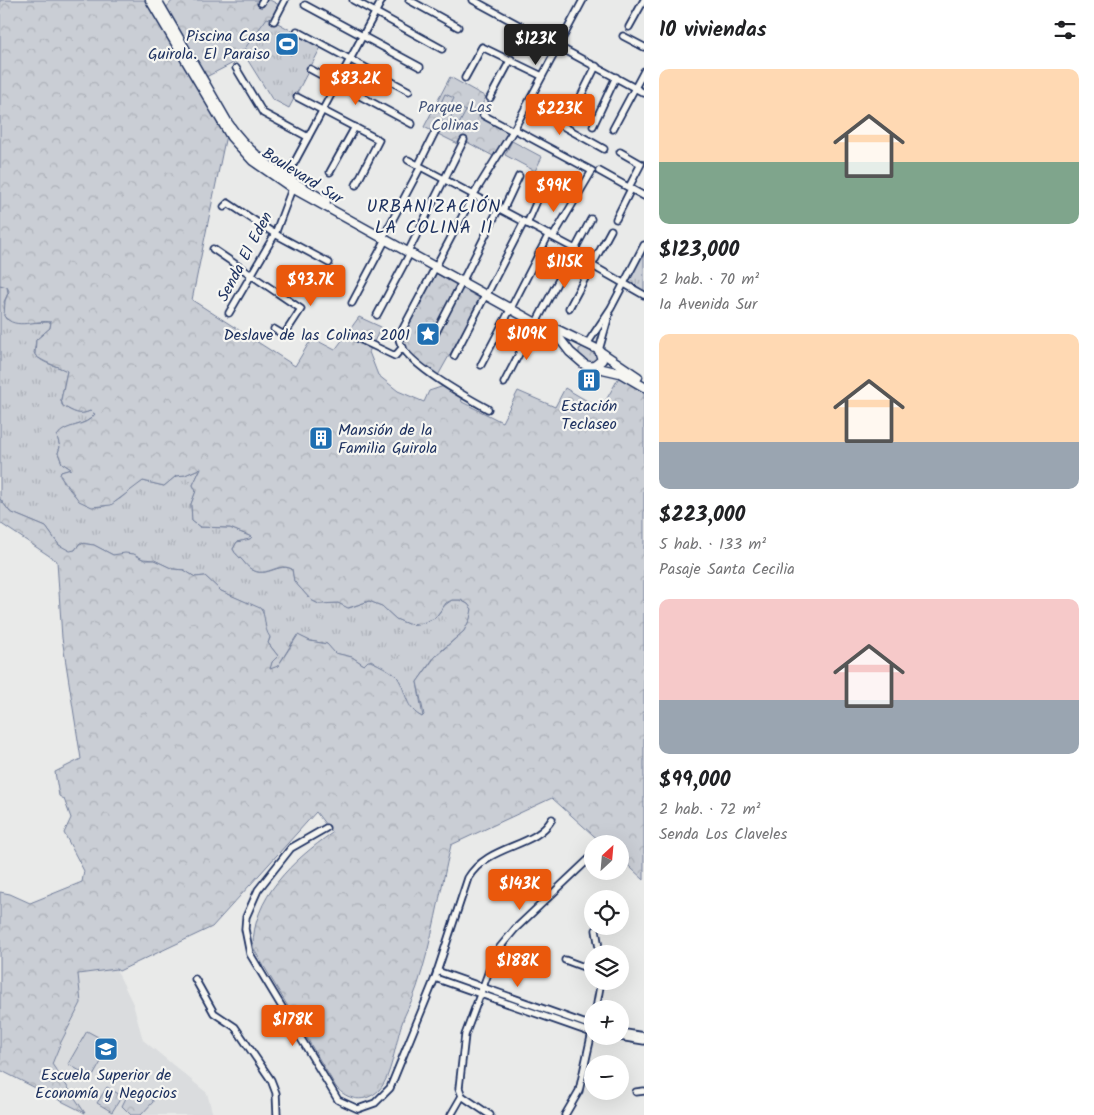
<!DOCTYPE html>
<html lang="es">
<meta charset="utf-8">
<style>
:root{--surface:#fff;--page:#f2f2f2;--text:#202124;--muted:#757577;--accent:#ea580c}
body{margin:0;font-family:Kalam,sans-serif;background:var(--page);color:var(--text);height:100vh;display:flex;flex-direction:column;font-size:19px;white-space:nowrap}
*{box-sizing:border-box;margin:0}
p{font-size:16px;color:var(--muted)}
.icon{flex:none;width:28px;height:28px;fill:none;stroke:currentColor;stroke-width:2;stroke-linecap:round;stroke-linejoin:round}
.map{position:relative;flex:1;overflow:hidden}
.drawer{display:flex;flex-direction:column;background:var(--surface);width:450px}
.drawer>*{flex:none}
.needle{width:32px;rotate:26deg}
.controls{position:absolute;left:584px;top:835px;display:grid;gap:10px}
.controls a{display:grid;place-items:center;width:45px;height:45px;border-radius:50%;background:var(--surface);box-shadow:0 5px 20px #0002;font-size:25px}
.price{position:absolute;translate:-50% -42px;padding:0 11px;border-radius:5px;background:var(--accent);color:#fff;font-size:16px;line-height:32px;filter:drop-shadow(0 1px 2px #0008)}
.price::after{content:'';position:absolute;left:50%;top:30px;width:15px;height:11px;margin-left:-8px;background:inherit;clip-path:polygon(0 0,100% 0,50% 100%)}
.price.selected{background:#222;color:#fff}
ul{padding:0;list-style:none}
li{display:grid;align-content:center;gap:10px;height:265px;padding:0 15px}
li span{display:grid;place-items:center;height:155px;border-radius:10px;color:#555}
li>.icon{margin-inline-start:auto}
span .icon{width:90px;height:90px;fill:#fffc;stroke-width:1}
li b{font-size:21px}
h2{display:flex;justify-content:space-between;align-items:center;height:60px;padding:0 15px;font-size:21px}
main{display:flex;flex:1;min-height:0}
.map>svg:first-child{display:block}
.built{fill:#dadcde}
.grass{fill:url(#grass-tufts);stroke:#727e9a}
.forest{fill:url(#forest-crowns);stroke:#727e9a}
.pitch{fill:#caced5;stroke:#727e9a}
.water{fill:url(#water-ripples);stroke:#6c7995}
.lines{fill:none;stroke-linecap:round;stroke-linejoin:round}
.minor-casing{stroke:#1b2f5e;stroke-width:9}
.highway-casing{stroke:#1b2f5e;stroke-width:11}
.minor{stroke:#f6f6f2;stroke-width:5.5}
.highway{stroke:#f6f6f2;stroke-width:8}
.labels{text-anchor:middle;stroke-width:4.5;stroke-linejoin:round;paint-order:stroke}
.poi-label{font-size:16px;fill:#1b2f5e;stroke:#f6f6f2;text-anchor:end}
.park-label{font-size:16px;fill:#47577c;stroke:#f6f6f2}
.street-label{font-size:16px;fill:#1b2f5e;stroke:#f6f6f2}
.neighbourhood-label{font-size:18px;letter-spacing:1px;fill:#1b2f5e;stroke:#f6f6f2}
</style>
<main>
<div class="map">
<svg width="644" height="1115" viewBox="0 0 644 1115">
<defs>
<pattern id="grass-tufts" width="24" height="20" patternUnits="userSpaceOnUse" patternTransform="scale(1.25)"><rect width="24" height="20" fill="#caced5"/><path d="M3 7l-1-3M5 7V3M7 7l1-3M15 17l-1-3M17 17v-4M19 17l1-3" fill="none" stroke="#adb1b9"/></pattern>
<pattern id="forest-crowns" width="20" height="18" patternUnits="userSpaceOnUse" patternTransform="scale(1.25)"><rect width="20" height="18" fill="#caced5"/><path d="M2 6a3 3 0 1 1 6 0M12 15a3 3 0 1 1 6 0" fill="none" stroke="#adb1b9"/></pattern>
<pattern id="water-ripples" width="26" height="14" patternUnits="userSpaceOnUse" patternTransform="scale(1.25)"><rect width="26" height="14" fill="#a2aaba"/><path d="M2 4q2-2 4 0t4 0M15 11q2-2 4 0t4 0" fill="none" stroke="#838b9a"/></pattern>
</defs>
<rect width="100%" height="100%" fill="#e9eae9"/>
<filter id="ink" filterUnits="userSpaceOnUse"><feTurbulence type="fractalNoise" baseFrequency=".02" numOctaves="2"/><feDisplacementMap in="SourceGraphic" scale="10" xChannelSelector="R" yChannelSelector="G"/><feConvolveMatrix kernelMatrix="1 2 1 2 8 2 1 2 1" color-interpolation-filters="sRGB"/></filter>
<g filter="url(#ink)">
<path class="built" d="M116,969L133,1004L143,1040L207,1093L213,1115H83L84,1113L52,1064L61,1042L81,1003L78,973Z"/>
<g class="grass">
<path d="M267,17L321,47L289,108L272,99L242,51Z"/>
<path d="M644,249V293L626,284Z"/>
<path d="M0,285L7,287L8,293L4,302L6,307L4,315L6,319L21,323L51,322L50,328L36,340L34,353C41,364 56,365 67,371L61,399L62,405C72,412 80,416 90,411L95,414C86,427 65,424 57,436L60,447L58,453L62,463L71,469L61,472L60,476C75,499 91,519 121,498C128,492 134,486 143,481L164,486L176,476L185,475L201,468L193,485L196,491L191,504L192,521L200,527L230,528L252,537L250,539L237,542L233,549C235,554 239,557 243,561C262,586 275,561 292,569L294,581L311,600L319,604L338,603L349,608L369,601L382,606L396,619L408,624L417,625L435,618L445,605L452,600H460L468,604L472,609L471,617L464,631L435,656L417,682L423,717C408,713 401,693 398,678L371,660L364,665L352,657L334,653L327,644L310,641L297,635L278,666L273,669L270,668L272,662L278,656L268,643L270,638L264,629L263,610L221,591L205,576L195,577L184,570L173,569L154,560L143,559L133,554L113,555L94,545L80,543L75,550L70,552L59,545L46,527L10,512L0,499Z"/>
</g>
<g class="forest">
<path d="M0,0H148L201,95L226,135L192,300L295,366L312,338L335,350L359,317L381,327L369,352L378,375L398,391L424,402L429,391L444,386L460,395L462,402L502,422L518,391L555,407L565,388L601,409L623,370L644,387V880L620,858V844H603L552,798L451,845C440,892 432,942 417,987C413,1000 405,1012 401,1026C396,1042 391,1078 379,1090C365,1104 347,1100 336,1087L253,948C252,898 293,860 332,833L316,812L212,927L119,971L116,969L78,974L81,1003L61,1042L52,1064L85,1113L0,1070V892L10,894L30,903L82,882L84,871L64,833L71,818L64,799L59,796L55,772L81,759L62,638L57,561L0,523V499L10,512L46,527L59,545L70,551L75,550L80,543L94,545L113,555L125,553L134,554L144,560H154L173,569L184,570L195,577L205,576L221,591L260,608C267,616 263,628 270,637L268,643L278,656L272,662L270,669L278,666L298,635L310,641L327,644L335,653L352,657L364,665L368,661C372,660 395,673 398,678C407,693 405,708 422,717L424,715L417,682L435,657L464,631L470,619L472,609L468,604L461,600H452L446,603L435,618L417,625L408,624L396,619L382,606L369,601L348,608L338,603L319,604L311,600L294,581L292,569C275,560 262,586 243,561C239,556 235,554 233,549L237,542L250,539L252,537L230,528L200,527L192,521L191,504L196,491L193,485L201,468L185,475L176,476L164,486L143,481L111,505L92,507L79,501L60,475L61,472L71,469L62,463L58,453L60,447L57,436C65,423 86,428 95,414L90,411C79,416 74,412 63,406L61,400L67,371C55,365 44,363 35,355L36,340L50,328L51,322C36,319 16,331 4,316L5,301L9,291L7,287L0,285Z"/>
<path d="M173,0H270L281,6L273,20L267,18L243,51L245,57L206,77L165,9Z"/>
<path d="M450,77L486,97L478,113L510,128L495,157L465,141L462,146L424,127Z"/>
<path d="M433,272L481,299L436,379L404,349L400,334Z"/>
<path d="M585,346L598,354V362L591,363L579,356V349Z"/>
<path d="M107,1087L122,1096L112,1112L97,1103Z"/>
<path d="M131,1088L144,1098L152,1095L153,1102L141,1115H131L122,1106Z"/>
</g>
<g class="pitch">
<path d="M445,94L454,98L446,115L437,111Z"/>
<path d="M456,106L466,111L457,128L448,123Z"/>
<path d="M512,141L542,157L535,171L505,155Z"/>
<path d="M87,1031L111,1044L92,1078L68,1064Z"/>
</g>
<path class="water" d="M283,33L298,42L291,55L276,47Z"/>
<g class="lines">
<g class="minor-casing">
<g id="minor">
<path d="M353,0L442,49"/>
<path d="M409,0L458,27"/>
<path d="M473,0L644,93"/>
<path d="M261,3L263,0"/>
<path d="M305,5L420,67"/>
<path d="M274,21L285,0"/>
<path d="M629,27L644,0"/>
<path d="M297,31L409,91"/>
<path d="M623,36L644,47"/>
<path d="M236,68L263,113L308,137"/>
<path d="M310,69L412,124"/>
<path d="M465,78L482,47L542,76"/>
<path d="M297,97L379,140L356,185"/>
<path d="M490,98L511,59"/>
<path d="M527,106L604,149"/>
<path d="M573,112L596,66"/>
<path d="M483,115L513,131"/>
<path d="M593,126L616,77"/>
<path d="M514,129L592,171L553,237"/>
<path d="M613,129L644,71"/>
<path d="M620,152L641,164L629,187"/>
<path d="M408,160L575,249L593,266L644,295"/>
<path d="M599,171L644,196"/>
<path d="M330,172L355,127"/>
<path d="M286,178L382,0"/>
<path d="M224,207L228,203L275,234L329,263"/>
<path d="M503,210L519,176"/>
<path d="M616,219L631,189"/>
<path d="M527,224L542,189"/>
<path d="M385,234L420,168L419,164L439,124"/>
<path d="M410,248L464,140"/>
<path d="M213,249L301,309L284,335L274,329"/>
<path d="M464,278L499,208"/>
<path d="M488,292L524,222"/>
<path d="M352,303L386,239"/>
<path d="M512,306L549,234"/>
<path d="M569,308L611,230"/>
<path d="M229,313L275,234L293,186"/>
<path d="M377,315L410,253"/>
<path d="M538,319L591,219"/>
<path d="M353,336L395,356L403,347"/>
<path d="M432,340L462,282"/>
<path d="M587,344L611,308L644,245"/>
<path d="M599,350L609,315"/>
<path d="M454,356L485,296"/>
<path d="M481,365L510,310"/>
<path d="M504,383L535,323"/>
<path d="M488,409C470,399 396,359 399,336L474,194L513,131L583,0"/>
<path d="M326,828L291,848L258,890L246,917L245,929L250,954L338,1100L358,1109L375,1103L390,1088L435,978L468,878C489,843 535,849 552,819"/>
<path d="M596,930L600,954"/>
<path d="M565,960L592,970"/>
<path d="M437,971L592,1026"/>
<path d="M435,978L592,1033"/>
<path d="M195,979L214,1013L235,1027L271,1080L276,1093L277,1115"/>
<path d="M596,1009L601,981"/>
<path d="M620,1032L644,1036"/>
<path d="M614,1036L644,1041"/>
<path d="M636,1092L644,1091"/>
<path d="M462,1096L490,1115"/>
<path d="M451,1115L462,1096L459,1088L465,1035L496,952L515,929L590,858"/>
<path d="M565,1115L579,1091L592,1032"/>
</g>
</g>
<g class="highway-casing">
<g id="highway">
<path d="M150,0L231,137L253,161L292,188L556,334L570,352L585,365L620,373L644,387"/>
<path d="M157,0L228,123C253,160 288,179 326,201"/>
<path d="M554,328L599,350L602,360L593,367"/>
<path d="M601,352L638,377"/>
</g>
</g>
<use href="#minor" class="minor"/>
<use href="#highway" class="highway"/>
</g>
</g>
<defs>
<g id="stadium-square" transform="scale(1.25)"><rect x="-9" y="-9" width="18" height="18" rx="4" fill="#1f6fb2" stroke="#f6f6f2"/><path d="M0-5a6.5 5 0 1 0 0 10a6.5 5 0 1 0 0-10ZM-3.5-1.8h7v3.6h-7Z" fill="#fff"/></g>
<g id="sight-square" transform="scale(1.25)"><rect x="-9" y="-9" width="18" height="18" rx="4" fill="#1f6fb2" stroke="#f6f6f2"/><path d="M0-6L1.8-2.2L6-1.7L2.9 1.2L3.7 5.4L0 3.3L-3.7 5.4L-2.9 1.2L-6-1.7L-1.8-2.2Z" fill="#fff"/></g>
<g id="building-square" transform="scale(1.25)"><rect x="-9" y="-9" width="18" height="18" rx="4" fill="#1f6fb2" stroke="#f6f6f2"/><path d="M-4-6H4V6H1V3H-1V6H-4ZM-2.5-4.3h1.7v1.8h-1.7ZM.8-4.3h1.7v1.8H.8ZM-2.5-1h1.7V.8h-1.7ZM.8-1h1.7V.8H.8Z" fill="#fff"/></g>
<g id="university-square" transform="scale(1.25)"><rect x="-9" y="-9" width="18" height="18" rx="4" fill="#1f6fb2" stroke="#f6f6f2"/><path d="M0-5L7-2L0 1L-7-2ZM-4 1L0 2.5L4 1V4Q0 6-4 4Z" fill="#fff"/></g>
</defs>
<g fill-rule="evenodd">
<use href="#stadium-square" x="287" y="44"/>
<use href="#sight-square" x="428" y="334"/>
<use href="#building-square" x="589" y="380"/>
<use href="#building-square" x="321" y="438"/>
<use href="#university-square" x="106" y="1049"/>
</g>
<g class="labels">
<g class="poi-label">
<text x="270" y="41">Piscina Casa<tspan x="270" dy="18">Guirola. El Paraiso</tspan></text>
<text x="410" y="340">Deslave de las Colinas 2001</text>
<text x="589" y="411" text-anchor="middle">Estación<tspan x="589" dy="18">Teclaseo</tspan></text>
<text x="338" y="435" text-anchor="start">Mansión de la<tspan x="338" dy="18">Familia Guirola</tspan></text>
<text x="106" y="1080" text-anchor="middle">Escuela Superior de<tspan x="106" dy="18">Economía y Negocios</tspan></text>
</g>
<g class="park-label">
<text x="455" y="112">Parque Las<tspan x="455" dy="18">Colinas</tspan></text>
</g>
<g class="street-label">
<text transform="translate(303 175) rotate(32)" y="6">Boulevard Sur</text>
<text transform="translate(244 256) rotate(-62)" y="6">Senda El Eden</text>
</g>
<g class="neighbourhood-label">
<text x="434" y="212">URBANIZACIÓN<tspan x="434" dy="21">LA COLINA II</tspan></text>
</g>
</g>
</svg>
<div class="controls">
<a><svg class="needle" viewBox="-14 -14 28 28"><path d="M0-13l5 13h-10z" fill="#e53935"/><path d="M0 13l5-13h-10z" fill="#757577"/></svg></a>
<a><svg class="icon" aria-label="locate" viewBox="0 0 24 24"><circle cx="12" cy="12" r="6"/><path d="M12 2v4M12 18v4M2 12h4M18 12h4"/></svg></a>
<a><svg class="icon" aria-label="layers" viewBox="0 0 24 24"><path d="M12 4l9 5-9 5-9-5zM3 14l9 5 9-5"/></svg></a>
<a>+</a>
<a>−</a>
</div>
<b class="price selected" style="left:536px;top:66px">$123K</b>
<b class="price" style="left:356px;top:106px">$83.2K</b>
<b class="price" style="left:560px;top:136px">$223K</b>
<b class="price" style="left:554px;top:213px">$99K</b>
<b class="price" style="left:565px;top:289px">$115K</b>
<b class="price" style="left:311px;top:307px">$93.7K</b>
<b class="price" style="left:527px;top:361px">$109K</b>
<b class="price" style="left:520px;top:911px">$143K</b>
<b class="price" style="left:518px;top:988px">$188K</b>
<b class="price" style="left:293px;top:1047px">$178K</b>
</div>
<section class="drawer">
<h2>10 viviendas<svg class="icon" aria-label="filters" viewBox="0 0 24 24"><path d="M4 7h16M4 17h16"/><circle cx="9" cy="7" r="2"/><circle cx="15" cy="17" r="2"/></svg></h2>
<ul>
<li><span style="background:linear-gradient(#ffd9b3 60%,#7fa58c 0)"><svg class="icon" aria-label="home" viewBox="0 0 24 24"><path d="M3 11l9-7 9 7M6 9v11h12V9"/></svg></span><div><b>$123,000</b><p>2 hab. · 70 m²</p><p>1a Avenida Sur</p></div></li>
<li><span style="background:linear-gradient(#ffd9b3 70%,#9aa5b1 0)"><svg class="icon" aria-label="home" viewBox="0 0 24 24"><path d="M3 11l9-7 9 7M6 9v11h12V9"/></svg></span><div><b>$223,000</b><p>5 hab. · 133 m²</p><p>Pasaje Santa Cecilia</p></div></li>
<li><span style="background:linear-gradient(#f6c9c9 65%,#9aa5b1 0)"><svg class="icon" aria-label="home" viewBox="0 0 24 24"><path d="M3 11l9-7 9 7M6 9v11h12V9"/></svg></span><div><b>$99,000</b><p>2 hab. · 72 m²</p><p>Senda Los Claveles</p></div></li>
</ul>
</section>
</main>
